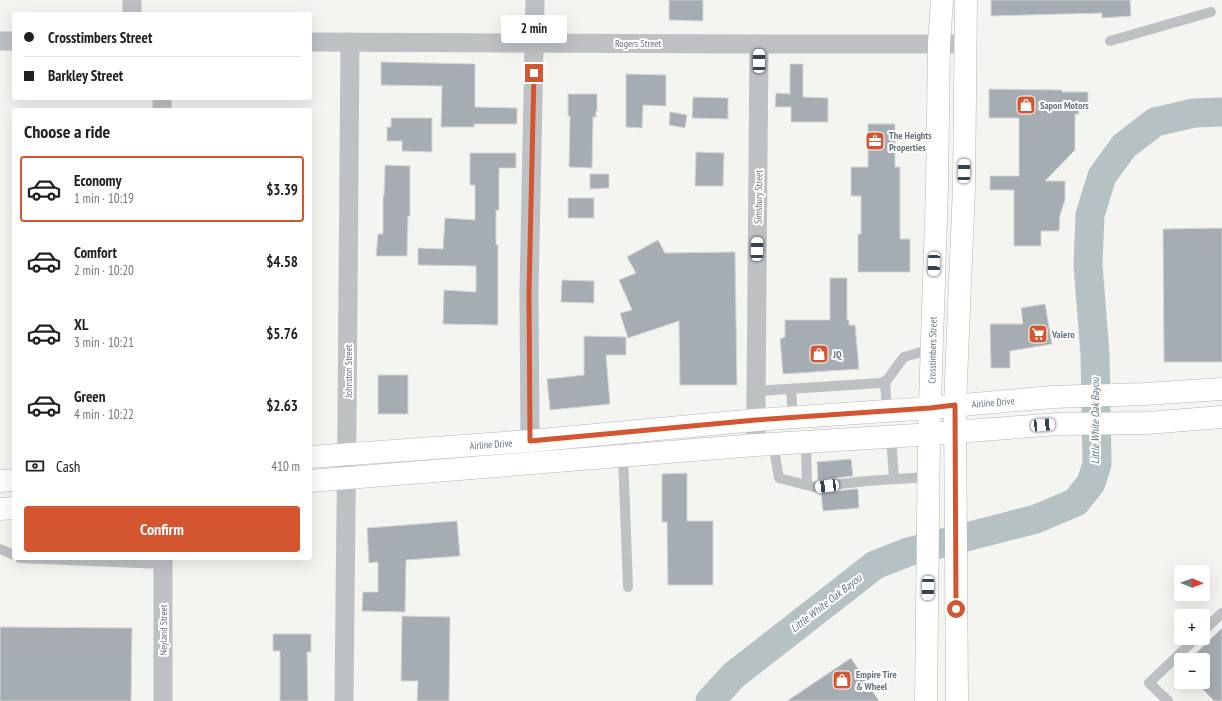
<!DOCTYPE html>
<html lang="en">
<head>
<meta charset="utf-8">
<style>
  :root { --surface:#fff; --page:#f6f6f6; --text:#202124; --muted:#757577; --line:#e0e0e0; --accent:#d35631 }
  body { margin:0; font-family:"PT Sans Narrow",sans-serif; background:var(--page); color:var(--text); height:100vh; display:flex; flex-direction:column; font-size:15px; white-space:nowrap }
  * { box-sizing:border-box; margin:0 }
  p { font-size:13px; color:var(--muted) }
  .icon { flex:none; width:22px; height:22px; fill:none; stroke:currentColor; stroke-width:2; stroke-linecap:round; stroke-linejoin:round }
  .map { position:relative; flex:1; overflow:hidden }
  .details { position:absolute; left:12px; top:108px; width:300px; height:452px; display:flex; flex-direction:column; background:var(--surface); border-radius:4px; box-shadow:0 4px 16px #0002 }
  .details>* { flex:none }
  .top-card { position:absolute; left:12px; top:12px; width:300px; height:88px; border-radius:4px; box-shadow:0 4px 16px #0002; display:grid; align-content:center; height:88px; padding:0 12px; background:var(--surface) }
  .needle { width:26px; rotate:91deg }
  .controls { position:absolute; left:1174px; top:565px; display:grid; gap:8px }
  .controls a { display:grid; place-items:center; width:36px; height:36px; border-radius:4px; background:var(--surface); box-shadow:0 4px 16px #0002; font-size:20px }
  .end { position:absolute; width:18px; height:18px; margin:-9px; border:5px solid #d35631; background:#fff; box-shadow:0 0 0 2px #fff }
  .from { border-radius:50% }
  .bubble { position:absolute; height:28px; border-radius:4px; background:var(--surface); box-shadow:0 4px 16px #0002; font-size:13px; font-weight:800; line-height:28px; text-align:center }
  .car { position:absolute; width:12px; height:24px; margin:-12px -6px; border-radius:5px; box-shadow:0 0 3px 1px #0007; background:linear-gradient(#fff 24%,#345 0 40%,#fff 0 76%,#345 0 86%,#fff 0) }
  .top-card b { display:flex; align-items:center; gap:14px; height:38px; font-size:15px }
  .top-card b+b { border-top:1px solid var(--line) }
  .top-card i { width:10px; height:10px; background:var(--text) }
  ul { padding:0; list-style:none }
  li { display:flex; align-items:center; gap:12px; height:66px; margin:0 8px 6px; padding:0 4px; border:2px solid transparent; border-radius:4px }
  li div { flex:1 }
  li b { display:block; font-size:15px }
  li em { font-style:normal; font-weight:800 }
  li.on { border-color:var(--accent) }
  li>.icon { width:36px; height:36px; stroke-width:1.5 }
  h2 { padding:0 12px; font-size:18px; line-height:48px }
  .pay { display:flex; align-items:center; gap:10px; height:44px; padding:0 12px; font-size:15px }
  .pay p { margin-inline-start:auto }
  .cta { display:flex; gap:8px; margin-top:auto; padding:8px 12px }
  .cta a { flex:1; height:46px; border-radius:4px; background:var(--accent); color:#fff; font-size:16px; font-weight:800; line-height:46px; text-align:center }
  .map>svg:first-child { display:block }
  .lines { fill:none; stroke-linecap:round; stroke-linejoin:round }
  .river { stroke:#b6c1c4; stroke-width:29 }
  .building { fill:#a6adb2; stroke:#d5d5d3 }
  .secondary-casing { stroke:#b2b6ba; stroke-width:23 }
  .service { stroke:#bdc1c4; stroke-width:10 }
  .minor { stroke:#bdc1c4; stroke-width:19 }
  .secondary { stroke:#fff; stroke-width:22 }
  .route { stroke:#d35631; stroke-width:5 }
  .labels { text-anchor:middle; stroke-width:4; stroke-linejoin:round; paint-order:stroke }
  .street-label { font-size:10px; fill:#65737e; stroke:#fff }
  .poi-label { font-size:10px; font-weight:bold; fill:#65737e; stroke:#fff; text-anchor:start }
  .water-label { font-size:11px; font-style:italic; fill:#61757c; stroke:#fff }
</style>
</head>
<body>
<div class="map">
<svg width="1222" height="701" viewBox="0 0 1222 701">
  <rect width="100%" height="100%" fill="#f4f4f0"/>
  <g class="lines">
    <!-- river -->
    <path class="river" d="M 710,701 L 734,675 L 875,565 L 908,552 L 1036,519 L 1076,502 L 1091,483 L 1097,464 L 1095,354 L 1088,265 L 1090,215 L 1102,176 L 1124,146 L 1155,122 L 1194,113 L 1222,112"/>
  </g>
  <!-- building -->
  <g class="building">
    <path d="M 669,0 L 703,0 L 703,21 L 669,20 Z"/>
    <path d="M 991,0 L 1130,0 L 1131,16 L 1102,18 L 1102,13 L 991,16 Z"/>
    <path d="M 381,62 L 475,64 L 475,107 L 517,108 L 517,124 L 474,124 L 474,127 L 441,127 L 442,86 L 381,85 Z"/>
    <path d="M 790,64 L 803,64 L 803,97 L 828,98 L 828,122 L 791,122 L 791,107 L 775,107 L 776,93 L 790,94 Z"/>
    <path d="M 626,74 L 666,75 L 666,106 L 643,105 L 642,128 L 626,127 Z"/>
    <path d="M 989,89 L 1062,90 L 1062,92 L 1088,92 L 1088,108 L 1078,109 L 1079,114 L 1075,114 L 1075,150 L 1045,181 L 1065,181 L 1065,200 L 1060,215 L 1059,231 L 1041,231 L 1041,246 L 1014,246 L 1014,190 L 990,190 L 990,176 L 1019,176 L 1019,118 L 989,118 Z"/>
    <path d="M 568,94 L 597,94 L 597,111 L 596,111 L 596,117 L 593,117 L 592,168 L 569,167 L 570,116 L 568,116 Z"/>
    <path d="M 693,97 L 728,98 L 728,119 L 692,118 Z"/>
    <path d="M 670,112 L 687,115 L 685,128 L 669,125 Z"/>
    <path d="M 391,118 L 432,118 L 432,152 L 402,151 L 402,141 L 387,141 L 387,127 L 391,127 Z"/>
    <path d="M 868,124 L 895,124 L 895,167 L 900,167 L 900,239 L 910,239 L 910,272 L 858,272 L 858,234 L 861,234 L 861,196 L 851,196 L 851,167 L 868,167 Z"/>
    <path d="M 696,152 L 724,153 L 723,186 L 695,186 Z"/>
    <path d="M 470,153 L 516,153 L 516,168 L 499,168 L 499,210 L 496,210 L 496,245 L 498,245 L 498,325 L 443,324 L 444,290 L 476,292 L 476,266 L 418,265 L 418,248 L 443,249 L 445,218 L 475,220 L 475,185 L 470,185 Z"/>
    <path d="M 385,165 L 410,166 L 410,216 L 408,216 L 407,256 L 376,256 L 378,234 L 383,234 L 383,196 L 384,196 Z"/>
    <path d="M 590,174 L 609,174 L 609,188 L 590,189 Z"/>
    <rect x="568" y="198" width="26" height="20"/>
    <path d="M 1222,228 L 1222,362 L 1164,362 L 1163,229 Z"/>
    <path d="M 658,240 L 665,253 L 735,252 L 737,385 L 680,385 L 679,321 L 628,338 L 620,313 L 632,310 L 619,280 L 636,273 L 627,257 Z"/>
    <path d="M 830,278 L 847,278 L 847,320 L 849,320 L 849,325 L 855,325 L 859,369 L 783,374 L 780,339 L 785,337 L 785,320 L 830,320 Z"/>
    <path d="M 562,280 L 594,281 L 594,303 L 561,302 Z"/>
    <path d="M 1045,304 L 1052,344 L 1010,351 L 1010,368 L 991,368 L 990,324 L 1023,324 L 1021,308 Z"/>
    <path d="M 584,336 L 626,337 L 626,355 L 606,355 L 610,404 L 550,410 L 547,379 L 584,375 Z"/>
    <rect x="378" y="375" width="30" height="39"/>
    <path d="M 851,459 L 853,476 L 818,480 L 817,462 Z"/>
    <path d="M 687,473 L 687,521 L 713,521 L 713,585 L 668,585 L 667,522 L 662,522 L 662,474 Z"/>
    <path d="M 854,489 L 858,489 L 859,508 L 823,511 L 821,493 Z"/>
    <path d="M 457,521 L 460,556 L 406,560 L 405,612 L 362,611 L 363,592 L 378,592 L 378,562 L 369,563 L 367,528 Z"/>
    <path d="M 402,616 L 450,617 L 449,701 L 417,701 L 418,681 L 401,681 Z"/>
    <path d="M 0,627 L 132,628 L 131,701 L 0,701 Z"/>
    <path d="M 1222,628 L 1222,701 L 1214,701 L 1196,682 L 1203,682 L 1203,660 L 1189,660 Z"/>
    <path d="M 273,634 L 311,634 L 311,652 L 307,652 L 308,701 L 280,701 L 280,651 L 273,651 Z"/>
    <path d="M 851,658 L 879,701 L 787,701 Z"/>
  </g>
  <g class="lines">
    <!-- secondary casing -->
    <g class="secondary-casing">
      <g id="secondary">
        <path d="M 310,457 L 530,441 L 756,420 L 930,408 L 1052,397 L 1145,394 L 1222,389"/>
        <path d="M 0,481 L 14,480"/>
        <path d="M 310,481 L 756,445 L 917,435 L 1058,424 L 1147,423 L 1222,417"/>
        <path d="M 0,509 L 14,508"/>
        <path d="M 926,701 L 929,434 L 937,188 L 939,44 L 942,0"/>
        <path d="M 957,701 L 955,405 L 964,187 L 966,0"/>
      </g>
    </g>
    <!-- service -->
    <g class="service">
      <path d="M 1110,41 L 1211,12"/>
      <path d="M 885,381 L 887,411"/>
      <path d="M 791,389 L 793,418"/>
      <path d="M 756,391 L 881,383 L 887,380 L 904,357 L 932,349"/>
      <path d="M 891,437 L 894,479"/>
      <path d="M 806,442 L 807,485"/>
      <path d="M 773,444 L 779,478 L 814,487 L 866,481 L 929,477"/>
      <path d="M 623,456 L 628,587"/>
      <path d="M 0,549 L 14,555"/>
      <path d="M 20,558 L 163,564"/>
      <path d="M 1203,631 L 1222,613"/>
      <path d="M 1168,701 L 1149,683 L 1196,638"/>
    </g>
    <!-- minor -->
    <g class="minor">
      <path d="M 132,0 L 132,14"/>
      <path d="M 0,41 L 14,41"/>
      <path d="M 310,42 L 759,44 L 965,44"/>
      <path d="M 162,98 L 162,110"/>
      <path d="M 756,445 L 756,400 L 759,44"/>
      <path d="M 531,456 L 530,441 L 529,292 L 535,0"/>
      <path d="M 163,701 L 163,558"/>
      <path d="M 344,701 L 347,419 L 350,42"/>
    </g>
    <!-- secondary -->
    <use href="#secondary" class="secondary"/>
  </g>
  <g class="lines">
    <!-- route -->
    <path class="route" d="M 534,73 L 529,292 L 530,441 L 756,420 L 930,408 L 955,405 L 956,609"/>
  </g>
  <!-- icons -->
  <defs>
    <g id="shop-square" transform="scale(1)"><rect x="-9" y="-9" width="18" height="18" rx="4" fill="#d35631" stroke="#fff"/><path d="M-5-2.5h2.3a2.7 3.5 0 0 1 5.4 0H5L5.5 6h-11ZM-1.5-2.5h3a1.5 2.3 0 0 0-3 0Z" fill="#fff"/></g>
    <g id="office-square" transform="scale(1)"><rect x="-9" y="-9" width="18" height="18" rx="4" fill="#d35631" stroke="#fff"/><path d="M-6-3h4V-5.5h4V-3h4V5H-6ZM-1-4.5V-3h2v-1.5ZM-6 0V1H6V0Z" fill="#fff"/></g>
    <g id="supermarket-square" transform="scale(1)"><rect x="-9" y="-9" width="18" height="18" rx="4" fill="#d35631" stroke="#fff"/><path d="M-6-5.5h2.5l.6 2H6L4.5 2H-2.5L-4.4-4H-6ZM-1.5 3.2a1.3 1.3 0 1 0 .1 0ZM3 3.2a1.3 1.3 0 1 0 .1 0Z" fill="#fff"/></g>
  </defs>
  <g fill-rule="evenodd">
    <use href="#shop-square" x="1026" y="105"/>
    <use href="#office-square" x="875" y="141"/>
    <use href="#supermarket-square" x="1038" y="334"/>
    <use href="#shop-square" x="819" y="354"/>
    <use href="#shop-square" x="842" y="680"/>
  </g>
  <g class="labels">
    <!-- street labels -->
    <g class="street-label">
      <text x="638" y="47">Rogers Street</text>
      <text transform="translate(758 197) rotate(-89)" y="4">Simsbury Street</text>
      <text transform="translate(932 350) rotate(-89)" y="4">Crosstimbers Street</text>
      <text transform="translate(348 371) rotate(-90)" y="4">Johnston Street</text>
      <text transform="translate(993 402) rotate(-5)" y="4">Airline Drive</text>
      <text transform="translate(491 444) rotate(-4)" y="4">Airline Drive</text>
      <text transform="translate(163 630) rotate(-90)" y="4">Neyland Street</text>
    </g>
    <!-- poi labels -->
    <g class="poi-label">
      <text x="1040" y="109">Sapon Motors</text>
      <text x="889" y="139">The Heights<tspan x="889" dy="12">Properties</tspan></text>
      <text x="1052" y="338">Valero</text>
      <text x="833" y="358">JQ</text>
      <text x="856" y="678">Empire Tire<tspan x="856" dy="12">&amp; Wheel</tspan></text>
    </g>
    <!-- water labels -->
    <g class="water-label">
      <text transform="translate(1095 421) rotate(-90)" y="4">Little White Oak Bayou</text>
      <text transform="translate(826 603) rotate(-38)" y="4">Little White Oak Bayou</text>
    </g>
  </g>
</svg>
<div class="controls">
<a><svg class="needle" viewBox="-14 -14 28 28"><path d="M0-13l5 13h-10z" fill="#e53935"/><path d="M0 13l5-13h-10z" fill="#757577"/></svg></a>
<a>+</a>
<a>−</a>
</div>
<i class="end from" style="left:956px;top:609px"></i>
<i class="end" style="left:534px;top:73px"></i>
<div class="bubble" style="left:501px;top:15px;width:66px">2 min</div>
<i class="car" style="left:759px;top:61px;rotate:0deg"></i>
<i class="car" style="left:964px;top:171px;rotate:1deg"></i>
<i class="car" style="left:757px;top:249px;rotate:1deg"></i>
<i class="car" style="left:934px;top:264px;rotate:182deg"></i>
<i class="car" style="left:1043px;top:425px;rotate:85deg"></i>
<i class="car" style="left:827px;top:486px;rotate:263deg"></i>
<i class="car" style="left:928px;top:588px;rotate:181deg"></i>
<div class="top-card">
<b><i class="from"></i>Crosstimbers Street</b>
<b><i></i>Barkley Street</b>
</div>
<section class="details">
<h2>Choose a ride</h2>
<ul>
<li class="on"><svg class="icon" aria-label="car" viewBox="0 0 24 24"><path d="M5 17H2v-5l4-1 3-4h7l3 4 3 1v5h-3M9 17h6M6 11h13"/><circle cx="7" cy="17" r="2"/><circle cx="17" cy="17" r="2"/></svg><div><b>Economy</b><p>1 min · 10:19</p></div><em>$3.39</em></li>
<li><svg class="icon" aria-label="car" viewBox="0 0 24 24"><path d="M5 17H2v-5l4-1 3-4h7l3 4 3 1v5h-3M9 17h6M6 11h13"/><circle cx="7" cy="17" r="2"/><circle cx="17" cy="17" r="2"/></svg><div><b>Comfort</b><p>2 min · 10:20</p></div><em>$4.58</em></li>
<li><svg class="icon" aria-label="car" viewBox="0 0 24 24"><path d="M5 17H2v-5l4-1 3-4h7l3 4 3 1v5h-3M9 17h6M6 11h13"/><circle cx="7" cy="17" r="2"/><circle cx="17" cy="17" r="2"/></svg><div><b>XL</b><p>3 min · 10:21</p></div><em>$5.76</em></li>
<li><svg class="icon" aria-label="car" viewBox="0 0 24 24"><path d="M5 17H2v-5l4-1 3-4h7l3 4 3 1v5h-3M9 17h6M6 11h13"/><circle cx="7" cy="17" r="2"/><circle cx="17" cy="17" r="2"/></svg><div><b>Green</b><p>4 min · 10:22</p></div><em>$2.63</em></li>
</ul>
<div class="pay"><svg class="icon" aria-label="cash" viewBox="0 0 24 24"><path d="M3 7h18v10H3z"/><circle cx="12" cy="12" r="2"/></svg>Cash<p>410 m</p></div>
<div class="cta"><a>Confirm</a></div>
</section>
</div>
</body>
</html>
